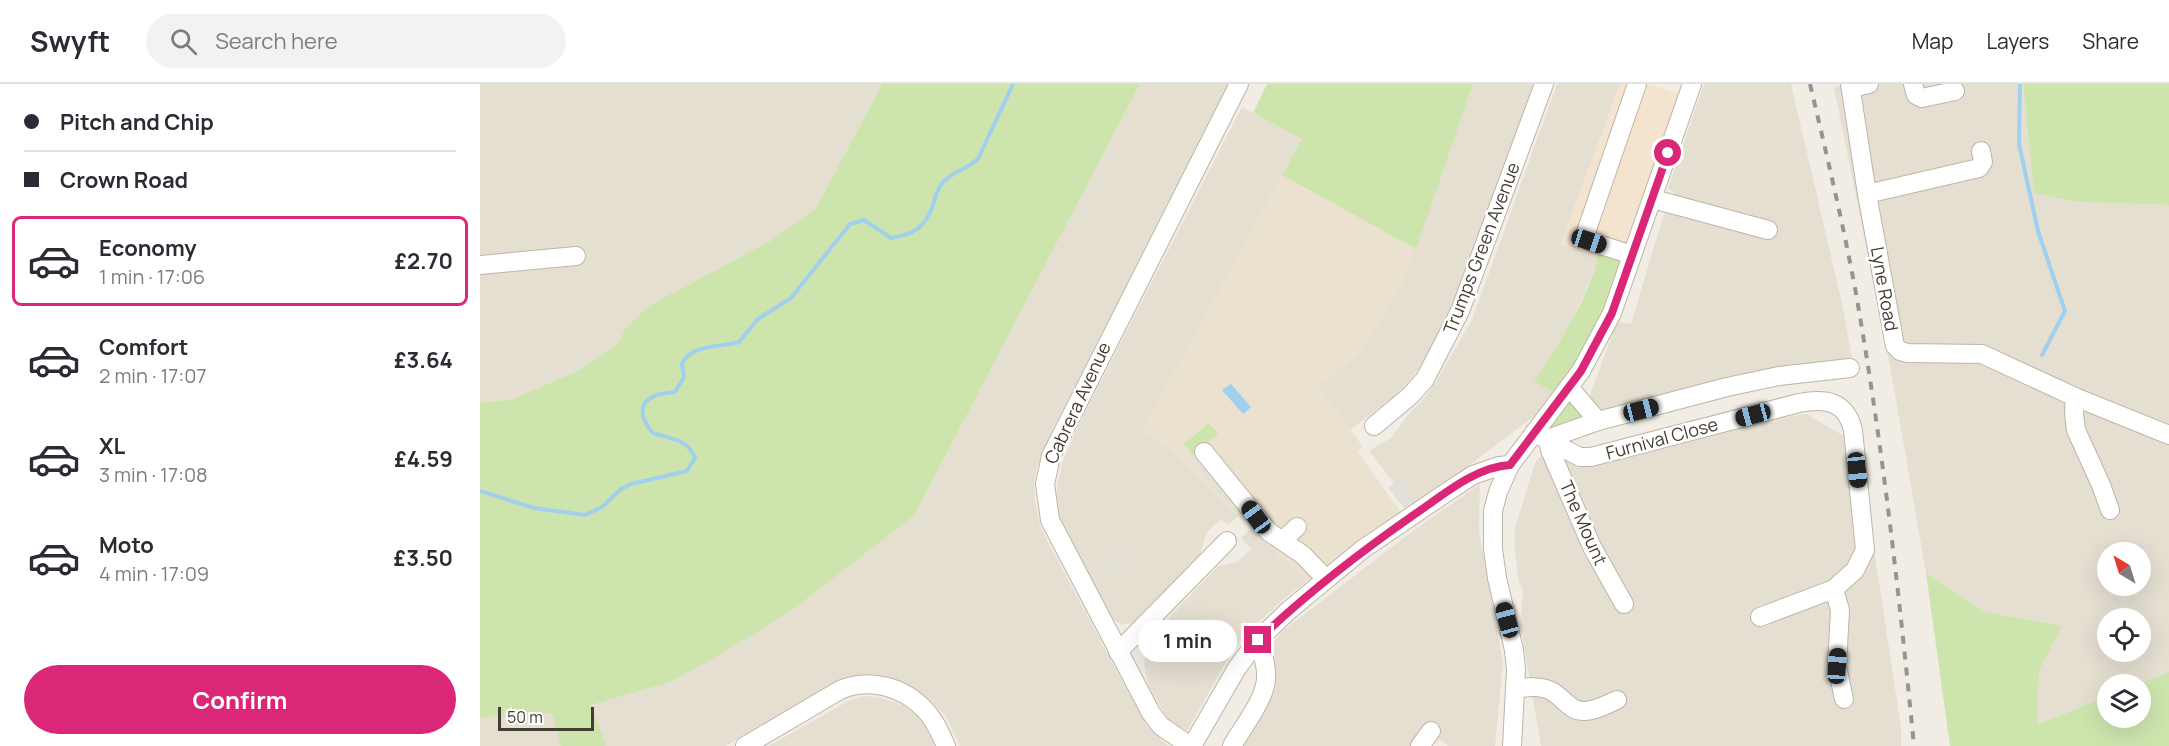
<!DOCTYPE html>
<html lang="en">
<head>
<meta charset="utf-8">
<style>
  :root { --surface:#fff; --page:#f2f2f3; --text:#2b2b33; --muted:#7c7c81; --line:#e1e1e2; --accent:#db2777 }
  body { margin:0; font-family:Manrope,sans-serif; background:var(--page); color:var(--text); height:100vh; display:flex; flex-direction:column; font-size:22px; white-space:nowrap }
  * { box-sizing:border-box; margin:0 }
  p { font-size:20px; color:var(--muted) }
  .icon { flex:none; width:33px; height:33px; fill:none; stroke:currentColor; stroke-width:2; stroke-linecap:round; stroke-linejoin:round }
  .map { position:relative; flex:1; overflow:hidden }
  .drawer { display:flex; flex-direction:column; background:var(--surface); width:480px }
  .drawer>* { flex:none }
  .guide { display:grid; align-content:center; height:132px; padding:0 24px; background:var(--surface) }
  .needle { width:39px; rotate:322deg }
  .tools { position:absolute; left:1617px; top:458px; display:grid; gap:12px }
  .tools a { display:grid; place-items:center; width:54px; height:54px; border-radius:50%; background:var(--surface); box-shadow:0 6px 24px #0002; font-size:30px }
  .scale { position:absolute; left:18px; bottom:15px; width:96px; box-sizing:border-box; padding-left:6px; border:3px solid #433d34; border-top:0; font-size:16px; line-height:21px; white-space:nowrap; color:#433d34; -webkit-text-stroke:4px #fff; paint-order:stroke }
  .end { position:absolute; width:27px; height:27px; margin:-14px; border:8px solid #db2777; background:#fff; box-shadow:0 0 0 3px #fff }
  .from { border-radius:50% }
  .bubble { position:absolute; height:42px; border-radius:21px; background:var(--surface); box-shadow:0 6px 24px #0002; font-size:20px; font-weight:700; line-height:42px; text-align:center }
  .car { position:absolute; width:18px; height:36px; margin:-18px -9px; border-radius:8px; box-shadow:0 0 4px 2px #0007; background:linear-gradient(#222 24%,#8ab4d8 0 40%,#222 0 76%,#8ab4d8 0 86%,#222 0) }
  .guide b { display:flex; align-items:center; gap:21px; height:57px; font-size:22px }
  .guide b+b { border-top:2px solid var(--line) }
  .guide i { width:15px; height:15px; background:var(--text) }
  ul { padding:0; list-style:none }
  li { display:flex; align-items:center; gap:18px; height:90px; margin:0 12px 9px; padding:0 12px; border:3px solid transparent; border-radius:9px }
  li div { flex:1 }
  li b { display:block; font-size:22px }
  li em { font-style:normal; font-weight:700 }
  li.on { border-color:var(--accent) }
  li>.icon { width:54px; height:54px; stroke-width:1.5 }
  .action { display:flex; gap:12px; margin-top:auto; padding:12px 24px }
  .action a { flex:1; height:69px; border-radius:36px; background:var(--accent); color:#fff; font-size:24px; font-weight:700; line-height:69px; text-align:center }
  header { display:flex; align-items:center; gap:36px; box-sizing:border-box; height:84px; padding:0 30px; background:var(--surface); border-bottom:2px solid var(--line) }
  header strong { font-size:28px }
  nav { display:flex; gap:33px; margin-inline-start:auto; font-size:21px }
  .search { width:420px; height:54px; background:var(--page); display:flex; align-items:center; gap:15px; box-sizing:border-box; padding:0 21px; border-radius:33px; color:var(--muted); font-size:22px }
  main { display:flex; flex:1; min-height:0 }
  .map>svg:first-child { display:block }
  .residential { fill:#e5dfd2; fill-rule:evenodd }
  .commercial { fill:#f4e4cf }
  .industrial { fill:#e3dfd9 }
  .education { fill:#eae2ce }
  .green { fill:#cde5ad }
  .parking { fill:#e2e0dc }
  .water { fill:#a1cfee }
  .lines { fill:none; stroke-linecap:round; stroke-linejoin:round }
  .stream { stroke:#a1cfee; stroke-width:4 }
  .minor-casing { stroke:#bdb5a7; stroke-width:20 }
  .minor { stroke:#fff; stroke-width:18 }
  .rail { stroke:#949494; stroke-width:4; stroke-dasharray:8 8; stroke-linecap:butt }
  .route { stroke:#db2777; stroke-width:8 }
  .labels { text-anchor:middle; stroke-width:5; stroke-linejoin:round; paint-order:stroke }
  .street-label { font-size:18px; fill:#433d34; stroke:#fff }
</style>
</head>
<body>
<header>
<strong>Swyft</strong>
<div class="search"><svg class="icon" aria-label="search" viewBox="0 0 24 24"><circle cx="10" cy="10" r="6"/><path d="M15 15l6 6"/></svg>Search here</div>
<nav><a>Map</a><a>Layers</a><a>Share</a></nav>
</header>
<main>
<section class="drawer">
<div class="guide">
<b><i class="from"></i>Pitch and Chip</b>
<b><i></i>Crown Road</b>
</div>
<ul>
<li class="on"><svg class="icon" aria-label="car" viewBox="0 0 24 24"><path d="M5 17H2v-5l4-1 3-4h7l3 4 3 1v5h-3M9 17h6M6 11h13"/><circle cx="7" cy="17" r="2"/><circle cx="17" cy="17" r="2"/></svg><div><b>Economy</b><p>1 min · 17:06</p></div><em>£2.70</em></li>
<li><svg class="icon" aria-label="car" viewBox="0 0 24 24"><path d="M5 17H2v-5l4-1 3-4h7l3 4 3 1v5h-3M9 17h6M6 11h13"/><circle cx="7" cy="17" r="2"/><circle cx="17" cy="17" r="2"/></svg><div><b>Comfort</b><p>2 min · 17:07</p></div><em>£3.64</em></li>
<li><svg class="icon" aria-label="car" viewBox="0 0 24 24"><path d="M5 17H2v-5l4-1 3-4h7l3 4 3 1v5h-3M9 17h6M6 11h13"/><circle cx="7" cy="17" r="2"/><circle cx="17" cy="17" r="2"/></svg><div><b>XL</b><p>3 min · 17:08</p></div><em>£4.59</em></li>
<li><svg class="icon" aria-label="car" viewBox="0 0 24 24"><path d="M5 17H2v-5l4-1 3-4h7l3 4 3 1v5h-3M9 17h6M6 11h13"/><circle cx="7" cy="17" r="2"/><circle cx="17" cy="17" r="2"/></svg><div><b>Moto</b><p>4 min · 17:09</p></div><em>£3.50</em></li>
</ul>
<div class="action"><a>Confirm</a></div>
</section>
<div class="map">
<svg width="1689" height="662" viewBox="0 0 1689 662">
  <rect width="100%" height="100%" fill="#f1ede4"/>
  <!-- residential -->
  <g class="residential">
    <path d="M 0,0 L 402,0 L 336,124 L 290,157 L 170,221 L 146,243 L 137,261 L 99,286 L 33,315 L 0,319 Z"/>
    <path d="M 660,0 L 748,0 L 568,355 L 557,384 L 554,401 L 555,418 L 561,445 L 641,595 L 668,643 L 688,662 L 480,662 L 465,631 L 444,611 L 418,596 L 388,590 L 371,592 L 357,597 L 246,662 L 0,662 L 0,633 L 59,632 L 111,621 L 191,598 L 311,527 L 434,432 Z"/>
    <path d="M 993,0 L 1055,0 L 972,227 L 947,274 L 926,301 L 913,313 L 870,346 L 838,302 L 881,268 L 920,204 Z"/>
    <path d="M 1077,0 L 1140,0 L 1081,160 L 1118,174 L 1110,197 L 1088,244 L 1055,297 L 1073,308 L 1053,333 L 936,421 L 917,397 L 914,399 L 889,367 L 911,354 L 927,332 L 945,313 L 957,296 L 992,236 Z"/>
    <path d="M 1224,0 L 1311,0 L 1363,224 L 1373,280 L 1123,329 L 1110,320 L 1110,311 L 1137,238 L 1151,240 L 1183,133 L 1195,109 L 1188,105 Z"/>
    <path d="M 1368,0 L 1543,0 L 1555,109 L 1596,118 L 1689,121 L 1689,588 L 1659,600 L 1628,600 L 1627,612 L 1557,641 L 1446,489 L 1410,282 L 1354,3 ZM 1628,468 L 1660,468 L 1660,501 L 1628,501 ZM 1628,534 L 1660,534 L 1660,567 L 1628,567 Z"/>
    <path d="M 762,23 L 822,55 L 663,346 L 689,364 L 758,432 L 748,441 L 741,435 L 727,448 L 719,474 L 653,539 L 642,541 L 634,536 L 614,500 L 644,475 L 639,471 L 611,494 L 580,435 L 576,411 L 582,379 L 601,336 Z"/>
    <path d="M 1326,330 L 1366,353 L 1394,466 L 1421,643 L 1421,662 L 1061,662 L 1040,539 L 1043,507 L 1039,498 L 1034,460 L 1035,444 L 1055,379 L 1064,368 L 1191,361 L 1292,335 Z"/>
    <path d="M 1000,400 L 999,447 L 1023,579 L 1015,662 L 968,662 L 957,653 L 960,645 L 948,637 L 930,662 L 762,662 L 796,605 L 792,559 L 804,546 L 933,447 Z"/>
    <path d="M 771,444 L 826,498 L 805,514 L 765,550 L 750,571 L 707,647 L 688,635 L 668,601 L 664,580 L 668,556 L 738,482 L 757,478 L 771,465 L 761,454 Z"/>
    <path d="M 386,612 L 401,614 L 423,621 L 435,630 L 444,641 L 455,662 L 289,662 L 370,616 Z"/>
  </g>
  <!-- commercial -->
  <path class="commercial" d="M 1140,0 L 1170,0 L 1199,10 L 1138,182 L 1081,160 Z"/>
  <!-- industrial -->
  <g class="industrial">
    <path d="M 917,396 L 936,421 L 927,427 L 908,404 Z"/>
    <path d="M 640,470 L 644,476 L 614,500 L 611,494 Z"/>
  </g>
  <!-- education -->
  <path class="education" d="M 802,91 L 936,165 L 920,204 L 893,250 L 881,268 L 838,302 L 883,363 L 878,368 L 922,430 L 826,498 L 689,364 L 662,346 Z"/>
  <!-- green -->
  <g class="green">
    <path d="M 402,0 L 660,0 L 434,432 L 311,527 L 232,575 L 191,598 L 111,621 L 126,662 L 81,662 L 72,629 L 59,632 L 0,633 L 0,319 L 33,315 L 99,286 L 137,261 L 146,243 L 170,221 L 290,157 L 336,124 Z"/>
    <path d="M 787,0 L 993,0 L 936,165 L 802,91 L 822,55 L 773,29 Z"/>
    <path d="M 1543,0 L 1689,0 L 1689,121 L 1596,118 L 1554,109 Z"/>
    <path d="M 1118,166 L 1138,174 L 1143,186 L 1104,269 L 1073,308 L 1054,297 C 1074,268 1117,201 1118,166 Z"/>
    <path d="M 1090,315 L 1104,333 L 1068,349 L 1067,343 Z"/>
    <path d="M 729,339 L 738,350 L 713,371 L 704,360 Z"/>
    <path d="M 1446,489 L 1504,528 L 1582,542 L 1559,586 L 1557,641 L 1627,612 L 1628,633 L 1660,633 L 1660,600 L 1659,600 L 1689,588 L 1689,662 L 1470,662 Z"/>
  </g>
  <!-- parking -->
  <path class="parking" d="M 718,370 L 756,415 L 750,421 L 711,376 Z"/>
  <!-- water -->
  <path class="water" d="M 751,300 L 771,323 L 763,330 L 742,306 Z"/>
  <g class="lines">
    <!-- stream -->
    <g class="stream">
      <path d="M 1540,0 L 1539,60 L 1558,147 L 1585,227 L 1562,271"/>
      <path d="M 0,407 L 54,424 L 105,431 L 122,423 L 141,405 L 151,400 L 207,387 L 215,374 C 207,354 190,355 173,349 C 161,336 156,318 177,311 C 183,309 189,309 195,308 L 204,293 L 202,280 C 209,260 245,263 259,258 L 278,235 L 311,214 L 370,140 L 384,136 L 411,154 C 433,151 446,143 453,121 C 455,113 457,106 462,99 C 472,88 487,85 498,75 L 533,0"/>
    </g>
    <!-- minor casing -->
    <g class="minor-casing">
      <g id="minor">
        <path d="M 1370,0 L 1387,110 L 1415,262 L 1420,267 L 1428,269 L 1502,270 L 1595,313 L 1689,351"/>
        <path d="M 1433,0 L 1436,11 L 1442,14 L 1475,7"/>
        <path d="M 1371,4 L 1389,0"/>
        <path d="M 1387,110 L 1499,84 L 1503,78 L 1501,67"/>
        <path d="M 1173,115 L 1288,146"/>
        <path d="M 1152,171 L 1109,157 L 1105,151 L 1157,0"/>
        <path d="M 0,181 L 96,172"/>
        <path d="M 1089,303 L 1118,337"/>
        <path d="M 1595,313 L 1594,330 L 1596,346 L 1621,401 L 1630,426"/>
        <path d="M 894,342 L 931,311 L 945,295 L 980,227 L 1064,0"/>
        <path d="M 1054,349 L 1100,373 L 1111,373 L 1319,319 C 1346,314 1366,317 1373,346 L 1385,466 L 1375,486 L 1354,505 L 1280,533"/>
        <path d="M 724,368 L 789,448 L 823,471 L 846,495"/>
        <path d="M 802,457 L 817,443"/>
        <path d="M 1354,505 L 1360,526 L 1357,582 L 1364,615"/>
        <path d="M 1144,520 L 1112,463 L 1070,366 L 1069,361 L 1073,353 L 1118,337 L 1247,303 L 1299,292 L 1370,284"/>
        <path d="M 638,568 L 747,457"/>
        <path d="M 1035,605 C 1047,603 1061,601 1073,608 C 1084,615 1091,628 1105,627 C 1116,627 1127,620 1137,616"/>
        <path d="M 265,662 L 360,606 C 389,593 424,603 445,626 C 455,636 460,649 466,662"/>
        <path d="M 710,662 L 681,642 L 671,629 L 570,436 L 565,400 L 571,372 L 759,0"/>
        <path d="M 712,662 L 757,584 L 778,556 L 808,527 L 883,465 L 970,406 L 993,391 L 1019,382 L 1030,381"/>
        <path d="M 752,662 C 762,644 786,614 786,594 C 787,581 782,568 778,556"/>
        <path d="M 940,662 L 951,647"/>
        <path d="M 1032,662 L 1036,586 L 1034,566 L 1017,494 L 1013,465 L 1013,427 L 1018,408 L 1030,381 L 1101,287 L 1132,229 L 1212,0"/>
      </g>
    </g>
    <!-- minor -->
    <use href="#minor" class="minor"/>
    <!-- rail -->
    <path class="rail" d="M 1330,0 C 1346,68 1362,135 1375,204 C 1402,356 1419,508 1434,662"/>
  </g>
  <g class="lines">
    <!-- route -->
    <path class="route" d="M 778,556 C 827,509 879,469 935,430 C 963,411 995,383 1030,381 L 1101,287 L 1132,229 L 1188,69"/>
  </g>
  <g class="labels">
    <!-- street labels -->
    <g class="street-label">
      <text transform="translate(1002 164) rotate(-69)" y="6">Trumps Green Avenue</text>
      <text transform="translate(1404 205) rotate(80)" y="6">Lyne Road</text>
      <text transform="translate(598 319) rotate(-65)" y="6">Cabrera Avenue</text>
      <text transform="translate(1182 355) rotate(-15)" y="6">Furnival Close</text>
      <text transform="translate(1103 439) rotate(66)" y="6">The Mount</text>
    </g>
  </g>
</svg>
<div class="tools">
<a><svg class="needle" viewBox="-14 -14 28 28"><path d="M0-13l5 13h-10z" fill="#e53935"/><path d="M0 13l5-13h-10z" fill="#7c7c81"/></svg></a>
<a><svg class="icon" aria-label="locate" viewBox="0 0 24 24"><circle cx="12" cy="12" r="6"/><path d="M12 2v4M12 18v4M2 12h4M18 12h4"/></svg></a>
<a><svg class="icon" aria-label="layers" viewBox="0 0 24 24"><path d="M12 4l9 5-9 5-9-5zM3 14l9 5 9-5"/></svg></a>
</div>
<div class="scale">50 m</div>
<i class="end from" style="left:1188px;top:69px"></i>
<i class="end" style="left:778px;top:556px"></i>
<div class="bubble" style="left:658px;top:536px;width:99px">1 min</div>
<i class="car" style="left:1109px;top:157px;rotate:108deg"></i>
<i class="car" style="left:1161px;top:326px;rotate:76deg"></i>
<i class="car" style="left:1273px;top:331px;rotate:255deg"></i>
<i class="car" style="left:1377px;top:386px;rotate:174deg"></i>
<i class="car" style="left:776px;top:433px;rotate:324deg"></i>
<i class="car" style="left:1027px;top:536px;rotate:345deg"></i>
<i class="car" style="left:1357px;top:582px;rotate:4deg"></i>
</div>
</main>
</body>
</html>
